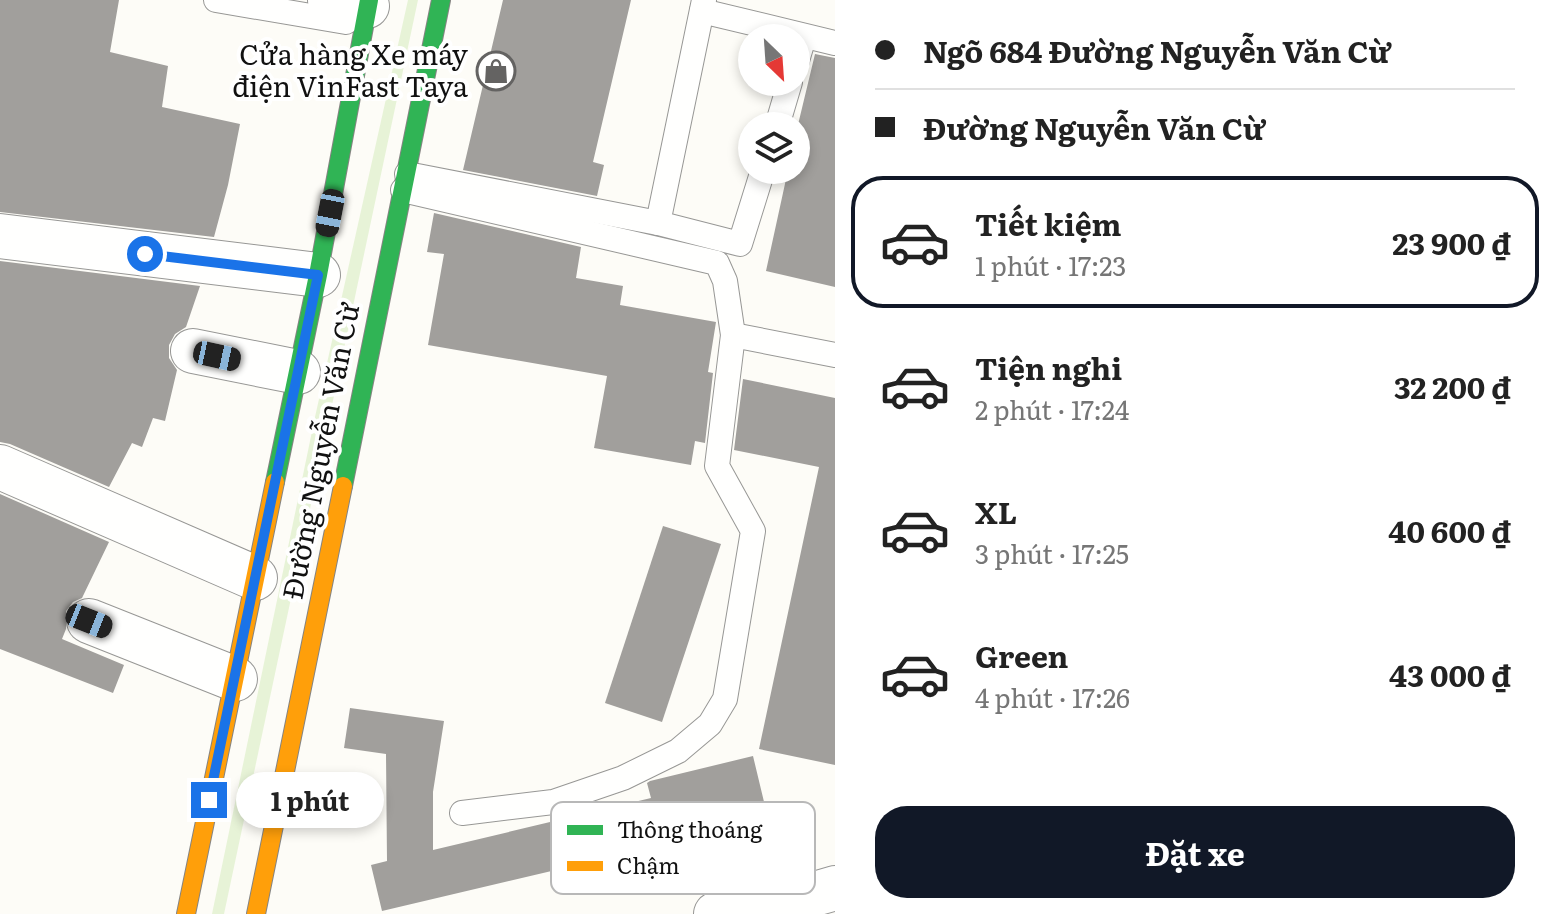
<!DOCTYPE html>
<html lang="vi">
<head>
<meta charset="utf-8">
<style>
  :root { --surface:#fff; --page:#f6f6f6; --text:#222; --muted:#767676; --line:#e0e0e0; --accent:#111827 }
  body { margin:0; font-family:Literata,serif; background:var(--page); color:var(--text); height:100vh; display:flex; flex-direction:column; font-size:30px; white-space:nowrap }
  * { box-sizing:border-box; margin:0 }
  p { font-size:26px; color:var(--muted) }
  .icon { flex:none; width:44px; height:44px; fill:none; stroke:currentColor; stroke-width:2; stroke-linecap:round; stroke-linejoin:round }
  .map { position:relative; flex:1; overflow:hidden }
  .panel { display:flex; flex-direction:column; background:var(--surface); width:720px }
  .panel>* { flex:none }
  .top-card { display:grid; align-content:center; height:176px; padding:0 40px; background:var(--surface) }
  .needle { width:52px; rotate:155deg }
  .tools { position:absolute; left:738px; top:24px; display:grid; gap:16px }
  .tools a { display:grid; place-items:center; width:72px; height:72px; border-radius:50%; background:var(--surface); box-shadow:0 4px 12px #0003; font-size:40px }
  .end { position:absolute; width:36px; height:36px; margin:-18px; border:10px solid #1a73e8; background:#fff; box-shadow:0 0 0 4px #fff }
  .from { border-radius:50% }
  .bubble { position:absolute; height:56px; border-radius:28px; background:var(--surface); box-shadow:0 4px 12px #0003; font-size:26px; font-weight:700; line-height:56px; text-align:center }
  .car { position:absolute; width:24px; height:48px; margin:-24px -12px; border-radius:10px; box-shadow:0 0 6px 2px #0007; background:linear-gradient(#222 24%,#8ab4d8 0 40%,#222 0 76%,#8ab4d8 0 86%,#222 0) }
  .top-card b { display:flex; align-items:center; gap:28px; height:76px; font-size:30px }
  .top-card b+b { border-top:2px solid var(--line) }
  .top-card i { width:20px; height:20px; background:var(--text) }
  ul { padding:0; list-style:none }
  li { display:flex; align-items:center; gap:24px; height:132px; margin:0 16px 12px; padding:0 24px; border:4px solid transparent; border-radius:32px }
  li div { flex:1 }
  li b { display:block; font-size:30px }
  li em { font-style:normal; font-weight:700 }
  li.current { border-color:var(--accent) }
  li>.icon { width:72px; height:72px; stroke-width:1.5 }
  .action { display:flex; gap:16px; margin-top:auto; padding:16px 40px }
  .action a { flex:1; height:92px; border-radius:32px; background:var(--accent); color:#fff; font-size:32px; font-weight:700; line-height:92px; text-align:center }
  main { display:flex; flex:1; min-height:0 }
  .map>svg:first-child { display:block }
  .green { fill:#e7f3d7 }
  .building { fill:#a19f9c }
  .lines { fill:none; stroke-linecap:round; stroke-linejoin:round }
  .lane-casing { stroke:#979795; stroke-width:26 }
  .street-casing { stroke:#979795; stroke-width:46 }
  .fast-casing { stroke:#858482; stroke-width:20 }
  .slow-casing { stroke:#858482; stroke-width:20 }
  .lane { stroke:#fffffe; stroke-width:24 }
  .street { stroke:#fffffe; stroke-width:44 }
  .fast { stroke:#30b455; stroke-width:18 }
  .slow { stroke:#ff9f0a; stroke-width:18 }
  .route { stroke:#1a73e8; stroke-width:10 }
  .labels { text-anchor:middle; stroke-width:8; stroke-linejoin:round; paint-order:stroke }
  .poi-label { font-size:28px; fill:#111; stroke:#fff; text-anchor:end }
  .street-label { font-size:28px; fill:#111; stroke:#fff }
  .key { fill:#fff; stroke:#b8b8b8; stroke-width:2 }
  .key-label { font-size:22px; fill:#111 }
</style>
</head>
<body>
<main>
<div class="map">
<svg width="835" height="914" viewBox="0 0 835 914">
  <rect width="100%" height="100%" fill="#fdfcf7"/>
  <!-- green -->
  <path class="green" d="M 408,0 L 418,0 L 224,914 L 212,914 L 315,417 Z"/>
  <!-- building -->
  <g class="building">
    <path d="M 0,0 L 119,0 L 110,52 L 168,66 L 162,107 L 240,124 L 228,185 L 214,237 L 0,212 Z"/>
    <path d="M 503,0 L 631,0 L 593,162 L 604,165 L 597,196 L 463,170 Z"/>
    <path d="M 815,54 L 835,58 L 835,287 L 766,271 L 788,170 L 796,170 L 796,133 Z"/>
    <path d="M 434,213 L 581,247 L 576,278 L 623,286 L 620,305 L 716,322 L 708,372 L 713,373 L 705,443 L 695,441 L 691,465 L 594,448 L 607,376 L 428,345 L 444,254 L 427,252 Z"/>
    <path d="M 0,261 L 200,286 L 186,327 L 175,334 L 169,345 L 169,358 L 177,370 L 165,421 L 153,418 L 142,447 L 132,443 L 109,487 L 10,444 L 0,442 Z"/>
    <path d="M 743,379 L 835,398 L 835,765 L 759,749 L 819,467 L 734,450 Z"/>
    <path d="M 0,494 L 109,542 L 82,598 L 73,602 L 66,611 L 66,629 L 62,639 L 124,665 L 113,693 L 0,649 Z"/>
    <path d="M 663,526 L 721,544 L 662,722 L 605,703 Z"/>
    <path d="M 350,708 L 444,721 L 433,792 L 433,850 L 651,798 L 647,783 L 650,781 L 753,756 L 772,835 L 665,859 L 662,845 L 382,911 L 371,865 L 387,861 L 386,754 L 344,748 Z"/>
  </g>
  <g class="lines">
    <!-- lane casing -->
    <g class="lane-casing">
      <g id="lane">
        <path d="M 216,0 L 346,22"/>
        <path d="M 702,11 L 835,43"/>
        <path d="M 796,64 L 804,37"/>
        <path d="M 777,126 L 790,82"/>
        <path d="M 407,174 L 658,223 L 740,244 L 763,170"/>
        <path d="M 403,190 L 717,263 L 725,281 L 733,335 L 717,466 L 753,531 L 725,699 L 710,724 L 678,751 L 623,778 L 553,802 L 462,813"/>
        <path d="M 658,223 L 704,0"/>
        <path d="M 733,335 L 835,355"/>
      </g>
    </g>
    <!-- street casing -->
    <g class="street-casing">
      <g id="street">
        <path d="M 330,0 L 367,6"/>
        <path d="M 0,236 L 318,275"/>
        <path d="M 193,351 L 298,372"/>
        <path d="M 0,467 L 255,578"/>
        <path d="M 89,621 L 235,679"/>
        <path d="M 716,914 L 770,907 L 835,888"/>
      </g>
    </g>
    <!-- fast casing -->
    <g class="fast-casing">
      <g id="fast">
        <path d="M 275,482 L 318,275 L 369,0"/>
        <path d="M 343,486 L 441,0"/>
      </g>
    </g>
    <!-- slow casing -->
    <g class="slow-casing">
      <g id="slow">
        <path d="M 186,914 L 275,482"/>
        <path d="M 256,914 L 343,486"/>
      </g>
    </g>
    <!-- lane -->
    <use href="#lane" class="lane"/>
    <!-- street -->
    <use href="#street" class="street"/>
    <!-- fast -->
    <use href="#fast" class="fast"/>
    <!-- slow -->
    <use href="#slow" class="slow"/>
  </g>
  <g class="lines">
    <!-- route -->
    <path class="route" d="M 145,254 L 318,275 L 209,800"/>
  </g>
  <!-- icons -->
  <defs>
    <g id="shop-ring" transform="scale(2)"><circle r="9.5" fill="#fff" stroke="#646362" stroke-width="1.5"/><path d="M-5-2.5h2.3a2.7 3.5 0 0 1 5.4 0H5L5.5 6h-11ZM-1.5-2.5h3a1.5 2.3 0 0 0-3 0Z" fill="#646362"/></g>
  </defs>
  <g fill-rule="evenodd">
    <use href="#shop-ring" x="496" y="71"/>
  </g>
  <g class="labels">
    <!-- poi labels -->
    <g class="poi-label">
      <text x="468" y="65">Cửa hàng Xe máy<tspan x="468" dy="32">điện VinFast Taya</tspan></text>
    </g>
    <!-- street labels -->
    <g class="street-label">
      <text transform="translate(321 451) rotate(-79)" y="10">Đường Nguyễn Văn Cừ</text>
    </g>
  </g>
  <!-- legend -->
  <rect x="551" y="802" width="264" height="92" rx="12" class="key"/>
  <rect x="567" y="825" width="36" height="10" fill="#30b455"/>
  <rect x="567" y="861" width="36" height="10" fill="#ff9f0a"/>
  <g class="key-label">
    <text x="617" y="838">Thông thoáng</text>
    <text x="617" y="874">Chậm</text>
  </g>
</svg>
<div class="tools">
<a><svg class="needle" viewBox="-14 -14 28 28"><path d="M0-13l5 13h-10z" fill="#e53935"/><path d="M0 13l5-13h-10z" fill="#767676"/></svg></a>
<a><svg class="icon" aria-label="layers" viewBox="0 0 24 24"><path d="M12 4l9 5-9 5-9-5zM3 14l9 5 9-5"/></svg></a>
</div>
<i class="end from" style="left:145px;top:254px"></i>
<i class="end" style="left:209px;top:800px"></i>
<div class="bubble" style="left:236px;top:772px;width:148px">1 phút</div>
<i class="car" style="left:330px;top:213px;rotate:191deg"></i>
<i class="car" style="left:217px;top:356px;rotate:102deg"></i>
<i class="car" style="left:89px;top:621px;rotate:112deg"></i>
</div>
<section class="panel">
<div class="top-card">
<b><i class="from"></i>Ngõ 684 Đường Nguyễn Văn Cừ</b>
<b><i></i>Đường Nguyễn Văn Cừ</b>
</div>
<ul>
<li class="current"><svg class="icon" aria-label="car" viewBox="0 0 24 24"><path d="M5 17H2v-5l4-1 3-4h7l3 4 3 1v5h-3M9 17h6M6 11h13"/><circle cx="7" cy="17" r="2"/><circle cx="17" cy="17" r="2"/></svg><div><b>Tiết kiệm</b><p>1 phút · 17:23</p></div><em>23 900 ₫</em></li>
<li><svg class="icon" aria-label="car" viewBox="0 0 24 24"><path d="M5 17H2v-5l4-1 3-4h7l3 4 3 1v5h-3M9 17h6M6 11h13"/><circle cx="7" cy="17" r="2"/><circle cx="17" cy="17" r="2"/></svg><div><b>Tiện nghi</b><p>2 phút · 17:24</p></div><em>32 200 ₫</em></li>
<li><svg class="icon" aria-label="car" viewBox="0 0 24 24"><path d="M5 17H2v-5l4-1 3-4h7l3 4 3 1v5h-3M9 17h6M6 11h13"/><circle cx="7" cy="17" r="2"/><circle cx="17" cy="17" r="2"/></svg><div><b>XL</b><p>3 phút · 17:25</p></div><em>40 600 ₫</em></li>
<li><svg class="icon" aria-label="car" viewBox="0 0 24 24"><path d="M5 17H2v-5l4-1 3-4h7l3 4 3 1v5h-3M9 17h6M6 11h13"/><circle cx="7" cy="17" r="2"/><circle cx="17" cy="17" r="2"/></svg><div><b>Green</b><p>4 phút · 17:26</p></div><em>43 000 ₫</em></li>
</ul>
<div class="action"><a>Đặt xe</a></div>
</section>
</main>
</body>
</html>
